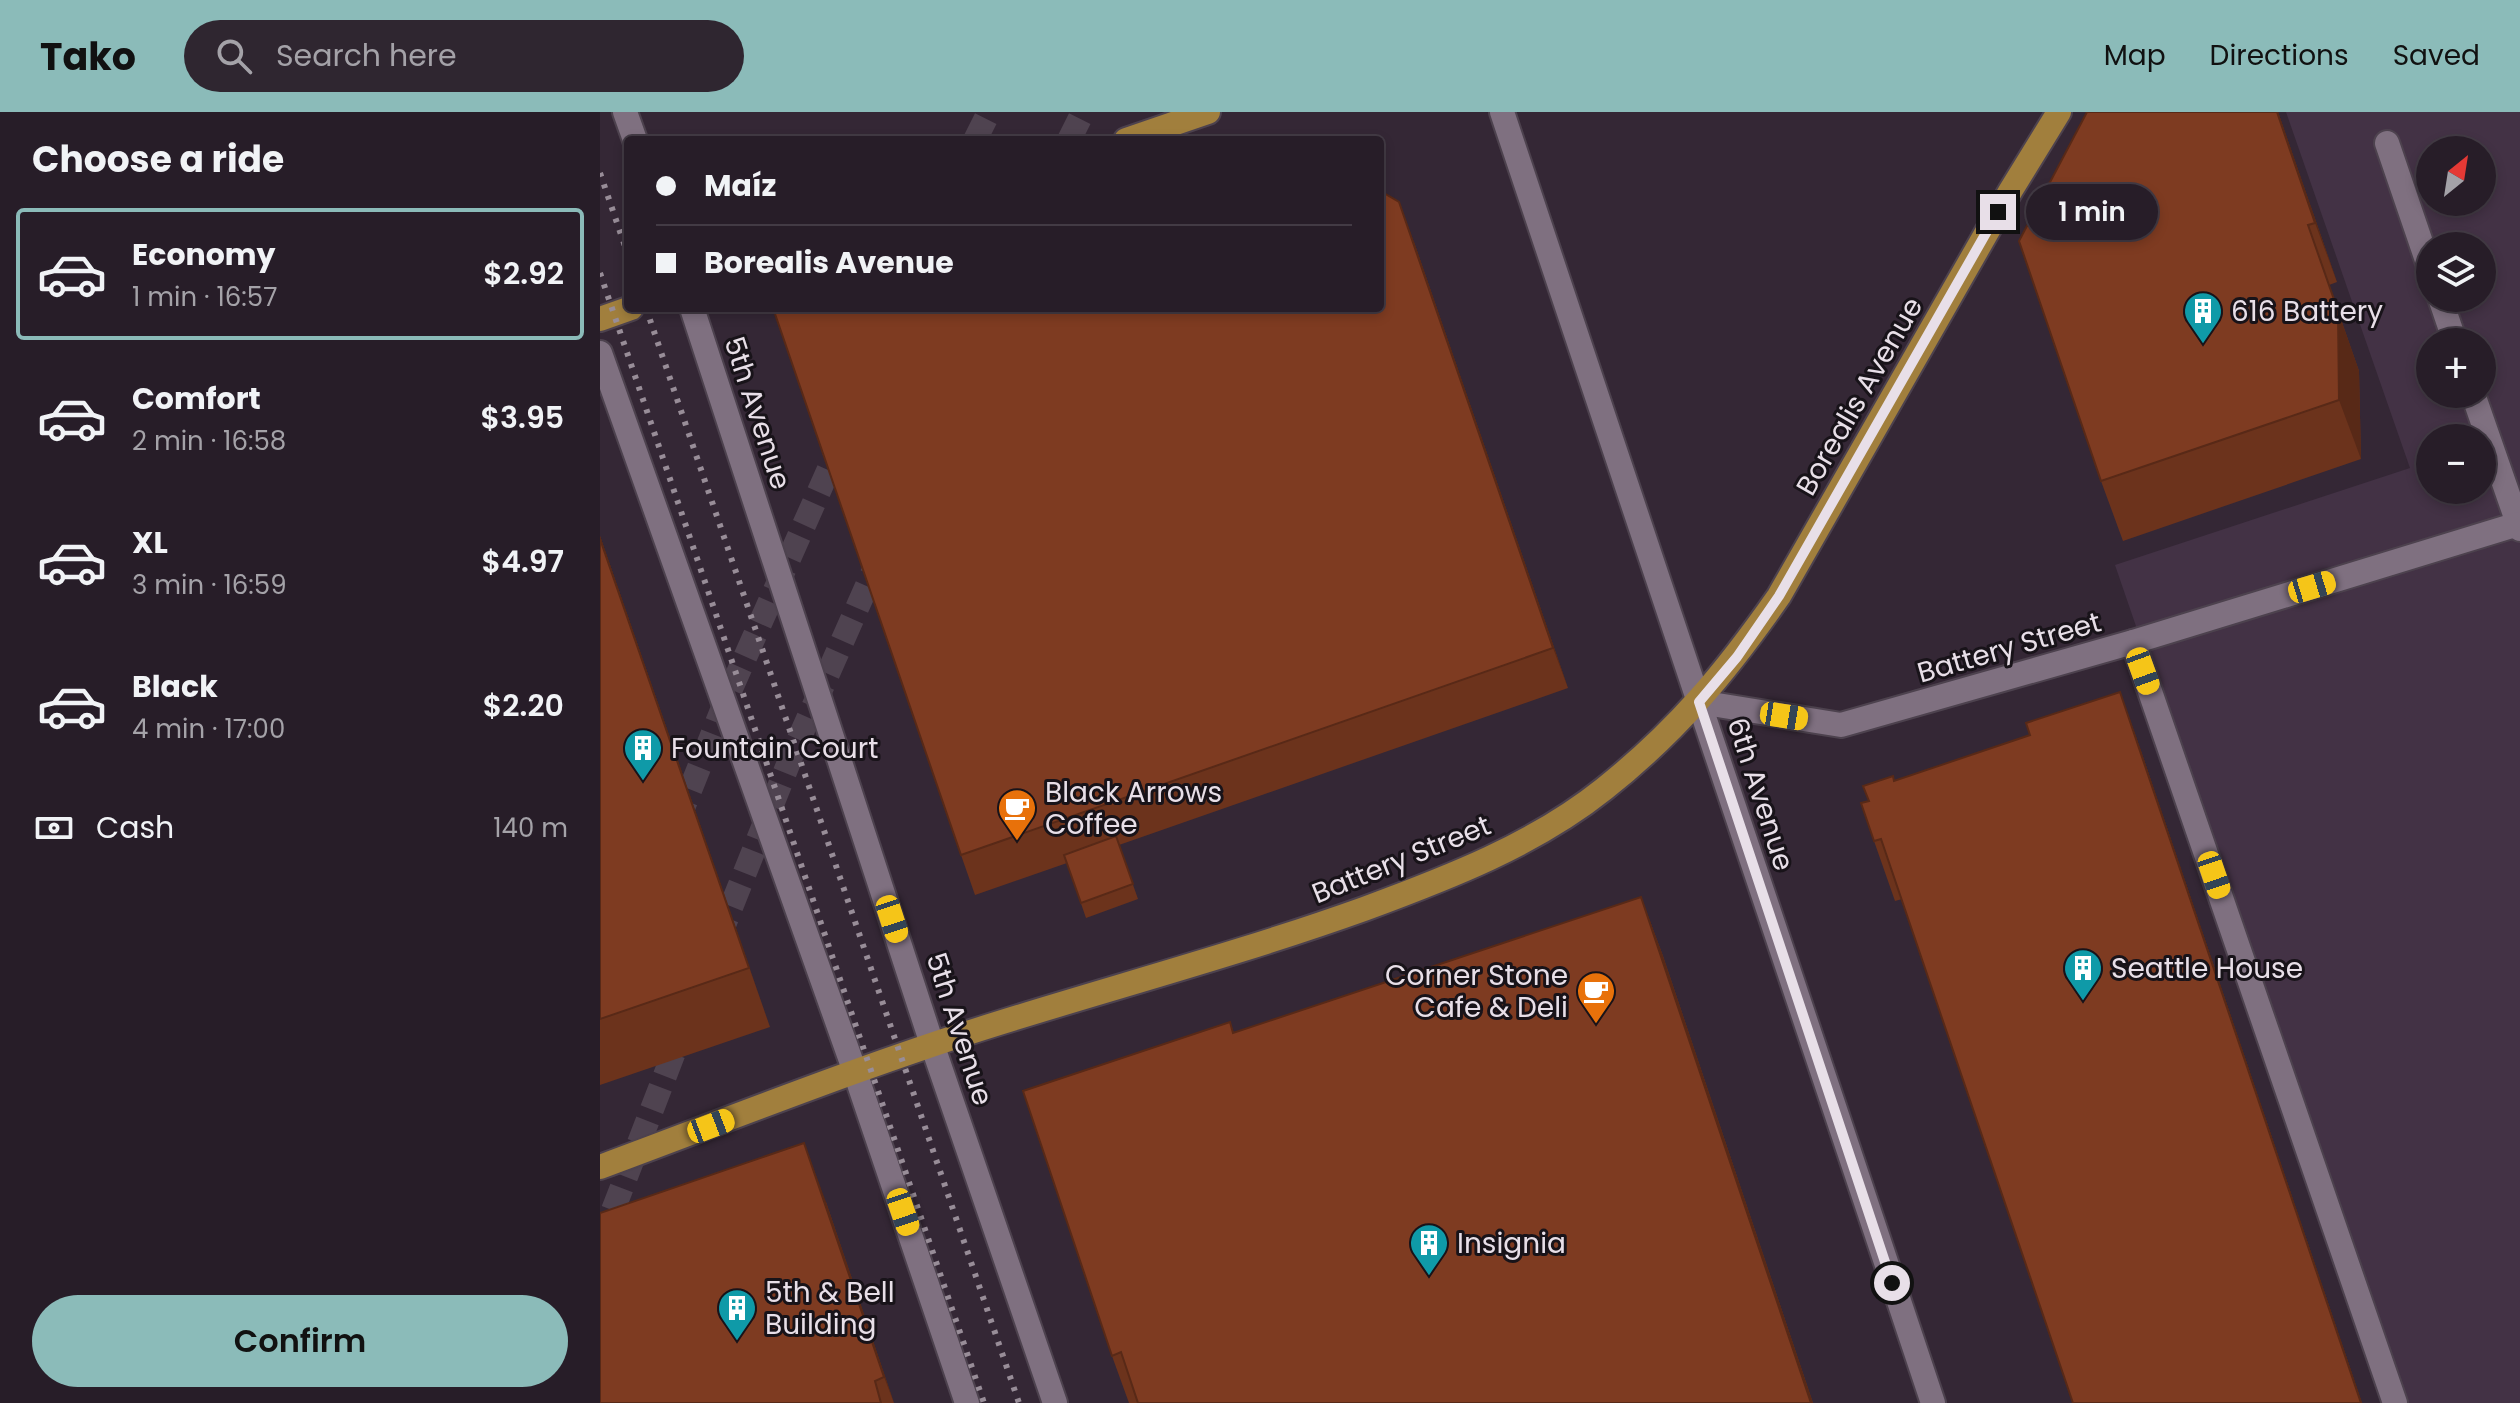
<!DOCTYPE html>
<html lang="en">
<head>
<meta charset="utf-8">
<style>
  :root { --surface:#271d28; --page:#2f2630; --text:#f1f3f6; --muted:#a4a2a8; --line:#433b45; --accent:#8bbbb9 }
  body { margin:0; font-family:Poppins,sans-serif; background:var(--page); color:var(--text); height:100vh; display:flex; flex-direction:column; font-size:30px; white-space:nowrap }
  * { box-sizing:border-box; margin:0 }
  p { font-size:26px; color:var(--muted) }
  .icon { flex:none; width:44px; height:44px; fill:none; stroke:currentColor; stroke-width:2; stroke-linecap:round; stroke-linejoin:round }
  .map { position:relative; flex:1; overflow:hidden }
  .details { display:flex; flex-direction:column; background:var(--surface); width:600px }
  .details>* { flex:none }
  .banner { position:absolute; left:24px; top:24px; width:760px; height:176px; border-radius:8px; box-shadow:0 4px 12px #0003,0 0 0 2px var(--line); display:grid; align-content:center; height:176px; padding:0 32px; background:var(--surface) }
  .needle { width:52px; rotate:30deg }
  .tools { position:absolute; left:1816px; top:24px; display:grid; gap:16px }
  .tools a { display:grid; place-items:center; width:80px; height:80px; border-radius:50%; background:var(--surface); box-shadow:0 4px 12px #0003,0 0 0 2px var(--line); font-size:40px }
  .end { position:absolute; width:36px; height:36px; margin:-18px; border:10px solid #e8dfe8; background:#111; box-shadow:0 0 0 4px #111 }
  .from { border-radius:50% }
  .bubble { position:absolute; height:56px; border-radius:28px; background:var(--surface); box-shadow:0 4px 12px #0003,0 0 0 2px var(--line); font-size:26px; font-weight:600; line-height:56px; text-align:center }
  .car { position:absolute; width:24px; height:48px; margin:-24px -12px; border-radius:10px; box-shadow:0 0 6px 2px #0007; background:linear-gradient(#f5c518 24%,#345 0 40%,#f5c518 0 76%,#345 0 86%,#f5c518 0) }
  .banner b { display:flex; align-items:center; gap:28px; height:76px; font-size:30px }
  .banner b+b { border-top:2px solid var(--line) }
  .banner i { width:20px; height:20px; background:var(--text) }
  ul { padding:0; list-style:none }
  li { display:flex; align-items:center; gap:24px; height:132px; margin:0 16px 12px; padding:0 16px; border:4px solid transparent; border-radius:8px }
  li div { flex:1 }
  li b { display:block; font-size:30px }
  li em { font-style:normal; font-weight:600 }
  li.selected { border-color:var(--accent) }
  li>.icon { width:72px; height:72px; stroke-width:1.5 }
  h2 { padding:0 32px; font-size:36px; line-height:96px }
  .pay { display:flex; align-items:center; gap:20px; height:88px; padding:0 32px; font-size:30px }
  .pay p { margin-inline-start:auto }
  .cta { display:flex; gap:16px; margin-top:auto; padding:16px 32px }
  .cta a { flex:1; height:92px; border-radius:48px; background:var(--accent); color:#111; font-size:32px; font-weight:600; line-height:92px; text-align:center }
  header { display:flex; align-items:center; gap:48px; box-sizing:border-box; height:112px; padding:0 40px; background:var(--accent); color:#111 }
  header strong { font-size:38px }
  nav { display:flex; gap:44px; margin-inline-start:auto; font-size:28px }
  .search { width:560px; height:72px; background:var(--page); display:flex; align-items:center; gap:20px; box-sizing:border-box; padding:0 28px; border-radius:44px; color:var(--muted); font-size:30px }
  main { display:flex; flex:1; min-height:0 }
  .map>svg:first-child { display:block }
  .built { fill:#433245; fill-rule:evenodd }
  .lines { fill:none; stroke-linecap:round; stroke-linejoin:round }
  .highway-tunnel { stroke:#4f4350; stroke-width:24; stroke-dasharray:24 12; stroke-linecap:butt }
  .lane-casing { stroke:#4d424e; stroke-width:28 }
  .street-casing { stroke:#4d424e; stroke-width:28 }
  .secondary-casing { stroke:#4d424e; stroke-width:28 }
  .primary-casing { stroke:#4d424e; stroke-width:28 }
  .lane { stroke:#7f7080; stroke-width:24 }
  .street { stroke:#7f7080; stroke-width:24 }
  .secondary { stroke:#7f7080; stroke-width:24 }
  .primary { stroke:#a17f3d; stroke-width:24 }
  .rail { stroke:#988d98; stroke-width:6; stroke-dasharray:4 8; stroke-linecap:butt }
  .wall { fill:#6c331c }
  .shaded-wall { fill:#582917 }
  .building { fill:#7e3b21; stroke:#582917; stroke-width:2 }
  .route { stroke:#e8dfe8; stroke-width:10 }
  .labels { text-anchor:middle; stroke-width:6; stroke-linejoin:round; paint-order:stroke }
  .poi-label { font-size:28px; fill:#e8dfe8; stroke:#181319; text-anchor:start }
  .street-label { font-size:28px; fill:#e8dfe8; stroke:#181319 }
</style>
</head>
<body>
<header>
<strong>Tako</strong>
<div class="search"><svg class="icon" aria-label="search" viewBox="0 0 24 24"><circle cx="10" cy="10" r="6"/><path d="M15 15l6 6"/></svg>Search here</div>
<nav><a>Map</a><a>Directions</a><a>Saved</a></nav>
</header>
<main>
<section class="details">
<h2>Choose a ride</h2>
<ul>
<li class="selected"><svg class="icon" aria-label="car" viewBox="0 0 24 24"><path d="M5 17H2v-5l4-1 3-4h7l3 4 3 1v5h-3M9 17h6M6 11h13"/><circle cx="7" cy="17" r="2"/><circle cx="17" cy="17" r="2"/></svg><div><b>Economy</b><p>1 min · 16:57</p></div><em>$2.92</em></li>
<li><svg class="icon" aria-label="car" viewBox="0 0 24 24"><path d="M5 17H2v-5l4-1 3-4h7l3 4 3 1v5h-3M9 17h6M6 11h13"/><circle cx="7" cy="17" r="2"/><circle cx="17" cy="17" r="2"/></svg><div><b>Comfort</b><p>2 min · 16:58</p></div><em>$3.95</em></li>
<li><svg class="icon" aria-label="car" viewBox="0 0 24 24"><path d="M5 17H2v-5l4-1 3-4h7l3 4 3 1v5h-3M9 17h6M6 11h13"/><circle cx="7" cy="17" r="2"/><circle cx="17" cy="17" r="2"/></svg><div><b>XL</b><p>3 min · 16:59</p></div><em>$4.97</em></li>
<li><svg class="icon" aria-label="car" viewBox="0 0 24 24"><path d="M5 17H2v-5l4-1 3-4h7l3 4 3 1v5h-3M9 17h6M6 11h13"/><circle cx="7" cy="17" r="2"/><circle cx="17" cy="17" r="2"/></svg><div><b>Black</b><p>4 min · 17:00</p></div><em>$2.20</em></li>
</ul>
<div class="pay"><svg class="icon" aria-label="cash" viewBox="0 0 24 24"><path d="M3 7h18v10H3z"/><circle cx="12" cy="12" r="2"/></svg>Cash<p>140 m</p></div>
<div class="cta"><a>Confirm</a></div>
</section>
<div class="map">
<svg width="1920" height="1291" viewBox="0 0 1920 1291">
  <rect width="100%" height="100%" fill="#342735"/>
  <!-- built -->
  <path class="built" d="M 1686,0 L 1920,0 L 1920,1291 L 1803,1291 L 1515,453 L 1810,356 ZM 1830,38 L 1882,38 L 1882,90 L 1830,90 ZM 1830,134 L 1882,134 L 1882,186 L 1830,186 ZM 1830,230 L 1882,230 L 1882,282 L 1830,282 ZM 1830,326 L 1882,326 L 1882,378 L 1830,378 Z"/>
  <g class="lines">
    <!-- highway-tunnel -->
    <g class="highway-tunnel">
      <path d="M 375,28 L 389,0"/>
      <path d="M 469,28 L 483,0"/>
      <path d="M 77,711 L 126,588 L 241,330"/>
      <path d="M 118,828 L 191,645 L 281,442"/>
      <path d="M 0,1132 L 81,922"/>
    </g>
    <!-- lane casing -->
    <g class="lane-casing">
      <path id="lane" d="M 1533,530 L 1795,1291"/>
    </g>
    <!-- street casing -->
    <g class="street-casing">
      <g id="street">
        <path d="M 1787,31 L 1830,157"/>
        <path d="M 1840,186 L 1855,230"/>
        <path d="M 1873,282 L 1920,417"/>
        <path d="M 1099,590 L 1241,613 L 1533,530 L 1918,412"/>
      </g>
    </g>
    <!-- secondary casing -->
    <g class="secondary-casing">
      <g id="secondary">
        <path d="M 25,0 L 35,28"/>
        <path d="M 902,0 L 1333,1291"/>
        <path d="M 92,196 L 332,932 L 455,1291"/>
        <path d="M 0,241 L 255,960 L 367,1291"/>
      </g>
    </g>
    <!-- primary casing -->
    <g class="primary-casing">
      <g id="primary">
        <path d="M 526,28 L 608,0"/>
        <path d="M 0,207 L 31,196"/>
        <path d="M 0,1055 C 132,1006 264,953 399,911 C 521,873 644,840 764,797 C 848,766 934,733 1004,677 C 1077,619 1126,560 1179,484 L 1411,78 L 1459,0"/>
      </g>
    </g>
    <!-- lane -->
    <use href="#lane" class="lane"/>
    <!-- street -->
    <use href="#street" class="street"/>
    <!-- secondary -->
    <use href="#secondary" class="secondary"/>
    <!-- primary -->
    <use href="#primary" class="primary"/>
    <!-- rail -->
    <g class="rail">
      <path d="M 0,61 L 28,143"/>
      <path d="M 0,161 L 384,1291"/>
      <path d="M 46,196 L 419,1291"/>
    </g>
  </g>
  <!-- wall -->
  <g class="wall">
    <path d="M 1487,0 L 1678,0 L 1737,170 L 1729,173 L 1759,259 L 1761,347 L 1523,429 L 1501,369 Z"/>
    <path d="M 814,130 L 968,576 L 519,733 L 538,787 L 486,806 L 467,751 L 375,783 L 361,743 Z"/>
    <path d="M 0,424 L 170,915 L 0,973 Z"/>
    <path d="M 1520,580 L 1541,639 L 1762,1291 L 1473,1291 L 1302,787 L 1295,789 L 1274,729 L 1268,689 L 1293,664 L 1294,669 L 1430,623 Z"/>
    <path d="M 1041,785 L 1063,844 L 1213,1291 L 529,1291 L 512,1244 L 630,910 L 634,921 Z"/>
    <path d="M 226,1090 L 294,1291 L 0,1291 Z"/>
  </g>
  <!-- shaded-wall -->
  <g class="shaded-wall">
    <path d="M 1677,0 L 1678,0 L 1737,170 L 1715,111 Z"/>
    <path d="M 799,90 L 814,130 L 968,576 L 953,536 Z"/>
    <path d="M 1708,113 L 1759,259 L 1761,347 L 1739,288 Z"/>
    <path d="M 0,424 L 170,915 L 0,427 Z"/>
    <path d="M 1520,580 L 1541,639 L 1762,1291 L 1761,1291 Z"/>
    <path d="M 1041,785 L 1063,844 L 1213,1291 L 1211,1291 Z"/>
    <path d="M 204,1031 L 226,1090 L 294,1291 L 284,1265 Z"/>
  </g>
  <!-- building -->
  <g class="building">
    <path d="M 1487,0 L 1677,0 L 1715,111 L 1708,113 L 1738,199 L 1739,288 L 1501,369 L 1419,129 Z"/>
    <path d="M 652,23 L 672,24 L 678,28 L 634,28 Z"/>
    <path d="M 780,80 L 782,80 L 799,90 L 953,536 L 361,743 L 173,196 L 780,196 Z"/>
    <path d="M 0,427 L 149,856 L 0,907 Z"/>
    <path d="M 1520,580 L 1761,1291 L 1473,1291 L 1281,727 L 1274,729 L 1261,691 L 1269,689 L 1263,674 L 1293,664 L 1294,669 L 1430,623 L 1426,611 Z"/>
    <path d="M 516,724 L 533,772 L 481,791 L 464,743 Z"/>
    <path d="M 1041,785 L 1211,1291 L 538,1291 L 521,1240 L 512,1244 L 423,979 L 630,910 L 633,921 Z"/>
    <path d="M 204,1031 L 284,1265 L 275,1269 L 281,1291 L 0,1291 L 0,1101 Z"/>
  </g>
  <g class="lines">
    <!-- route -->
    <path class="route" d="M 1292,1171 L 1099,590 L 1137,545 L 1179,484 L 1398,100"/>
  </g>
  <!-- icons -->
  <defs>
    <g id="building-pin" transform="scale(2)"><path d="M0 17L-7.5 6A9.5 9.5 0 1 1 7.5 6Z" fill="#0f9aa8" stroke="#181319"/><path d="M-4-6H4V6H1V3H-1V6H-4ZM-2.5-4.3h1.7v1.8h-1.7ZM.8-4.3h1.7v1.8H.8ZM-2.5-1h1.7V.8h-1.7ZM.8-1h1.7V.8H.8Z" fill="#fff"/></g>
    <g id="cafe-pin" transform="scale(2)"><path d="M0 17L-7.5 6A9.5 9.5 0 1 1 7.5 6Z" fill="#e8710a" stroke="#181319"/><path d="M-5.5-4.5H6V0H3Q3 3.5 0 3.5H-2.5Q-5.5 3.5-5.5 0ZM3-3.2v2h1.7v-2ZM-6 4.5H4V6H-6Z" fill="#fff"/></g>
  </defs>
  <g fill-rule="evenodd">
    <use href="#building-pin" x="1603" y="199"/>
    <use href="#building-pin" x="43" y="636"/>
    <use href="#cafe-pin" x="417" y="696"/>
    <use href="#building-pin" x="1483" y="856"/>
    <use href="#cafe-pin" x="996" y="879"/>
    <use href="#building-pin" x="829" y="1131"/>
    <use href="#building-pin" x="137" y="1196"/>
  </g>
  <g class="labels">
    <!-- poi labels -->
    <g class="poi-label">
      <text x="1631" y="209">616 Battery</text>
      <text x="71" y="646">Fountain Court</text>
      <text x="445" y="690">Black Arrows<tspan x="445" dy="32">Coffee</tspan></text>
      <text x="1511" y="866">Seattle House</text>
      <text x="968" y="873" text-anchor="end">Corner Stone<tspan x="968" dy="32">Cafe &amp; Deli</tspan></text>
      <text x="857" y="1141">Insignia</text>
      <text x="165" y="1190">5th &amp; Bell<tspan x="165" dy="32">Building</tspan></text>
    </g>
    <!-- street labels -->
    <g class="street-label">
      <text transform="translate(1259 284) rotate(-60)" y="10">Borealis Avenue</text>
      <text transform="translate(158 301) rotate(72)" y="10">5th Avenue</text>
      <text transform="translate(1409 535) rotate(-16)" y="10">Battery Street</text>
      <text transform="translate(1161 682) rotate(72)" y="10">6th Avenue</text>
      <text transform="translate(801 747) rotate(-22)" y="10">Battery Street</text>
      <text transform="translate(360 917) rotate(72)" y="10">5th Avenue</text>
    </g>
  </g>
</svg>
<div class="tools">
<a><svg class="needle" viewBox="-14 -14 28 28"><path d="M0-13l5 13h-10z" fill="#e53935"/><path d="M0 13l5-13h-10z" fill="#a4a2a8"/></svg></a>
<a><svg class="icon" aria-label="layers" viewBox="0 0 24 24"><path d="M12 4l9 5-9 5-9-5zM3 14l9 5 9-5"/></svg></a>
<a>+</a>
<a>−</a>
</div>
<i class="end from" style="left:1292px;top:1171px"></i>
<i class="end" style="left:1398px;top:100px"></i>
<div class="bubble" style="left:1426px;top:72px;width:132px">1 min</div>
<i class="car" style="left:1712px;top:475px;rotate:73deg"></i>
<i class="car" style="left:1543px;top:559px;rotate:160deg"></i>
<i class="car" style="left:1184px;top:604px;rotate:99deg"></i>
<i class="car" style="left:1614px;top:763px;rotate:161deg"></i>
<i class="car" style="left:292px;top:807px;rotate:162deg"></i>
<i class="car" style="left:111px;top:1014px;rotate:69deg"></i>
<i class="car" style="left:303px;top:1100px;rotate:161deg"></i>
<div class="banner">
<b><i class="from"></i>Maíz</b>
<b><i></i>Borealis Avenue</b>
</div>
</div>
</main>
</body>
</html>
